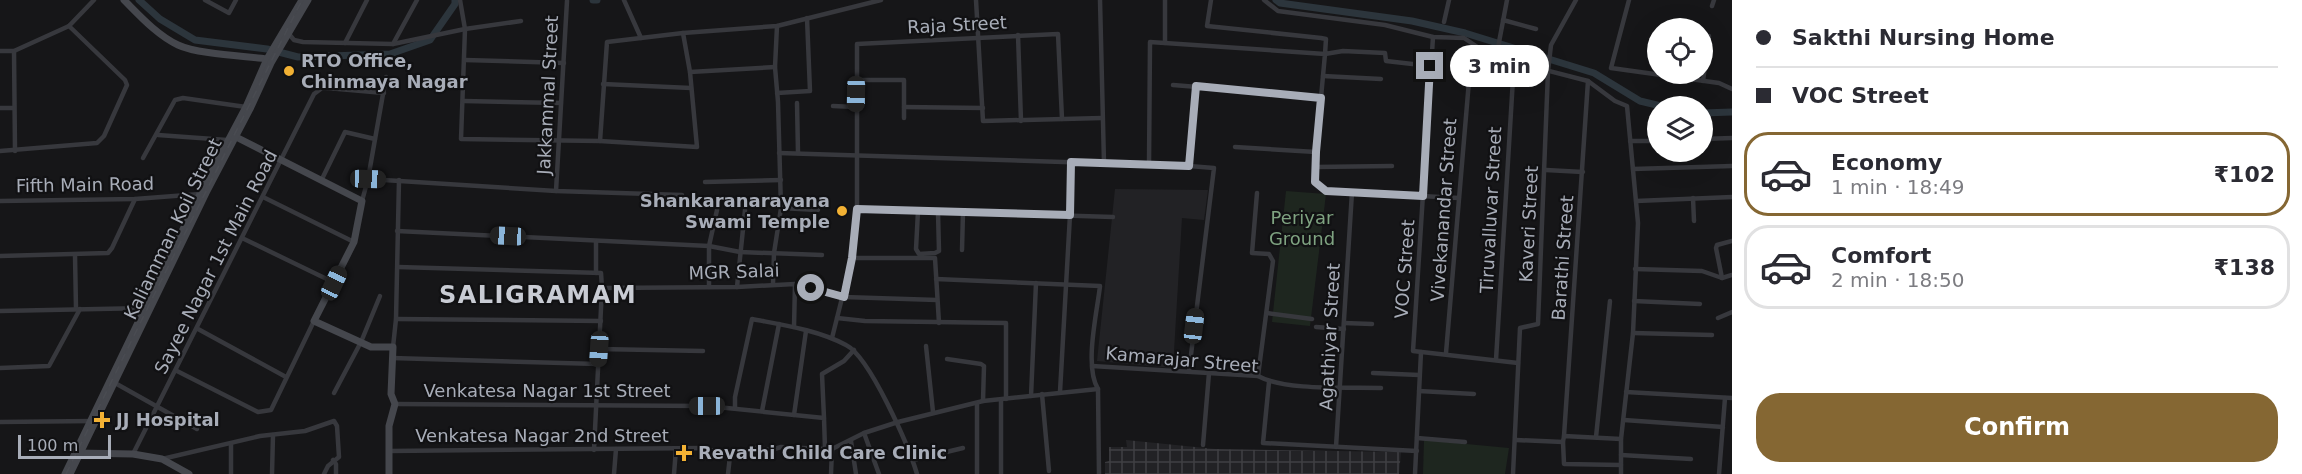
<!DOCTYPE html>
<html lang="en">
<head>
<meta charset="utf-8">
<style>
  :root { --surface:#fff; --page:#f7f7f7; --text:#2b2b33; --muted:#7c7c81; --line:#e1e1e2; --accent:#856733 }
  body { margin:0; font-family:"DejaVu Sans",sans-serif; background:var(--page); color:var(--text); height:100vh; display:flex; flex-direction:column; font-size:22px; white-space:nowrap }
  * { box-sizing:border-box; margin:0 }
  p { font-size:20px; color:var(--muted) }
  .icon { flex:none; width:33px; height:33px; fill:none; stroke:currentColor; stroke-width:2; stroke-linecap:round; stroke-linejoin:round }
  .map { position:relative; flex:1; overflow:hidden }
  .panel { display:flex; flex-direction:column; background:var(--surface); width:570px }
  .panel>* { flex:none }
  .banner { display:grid; align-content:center; height:132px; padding:0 24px; background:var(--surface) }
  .buttons { position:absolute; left:1647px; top:18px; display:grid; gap:12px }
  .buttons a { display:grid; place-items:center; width:66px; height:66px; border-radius:50%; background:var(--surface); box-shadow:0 6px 24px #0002; font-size:30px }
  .scale { position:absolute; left:18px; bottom:15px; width:93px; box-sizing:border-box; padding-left:6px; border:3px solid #a8adb8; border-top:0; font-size:16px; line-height:21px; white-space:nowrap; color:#a8adb8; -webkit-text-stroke:4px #111113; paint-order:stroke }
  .end { position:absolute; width:27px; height:27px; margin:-14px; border:8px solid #a8adb8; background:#111; box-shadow:0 0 0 3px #111 }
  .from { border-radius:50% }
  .bubble { position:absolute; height:42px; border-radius:21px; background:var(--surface); box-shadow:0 6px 24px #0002; font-size:20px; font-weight:700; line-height:42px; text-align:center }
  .car { position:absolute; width:18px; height:36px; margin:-18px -9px; border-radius:8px; box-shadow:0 0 4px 2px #0007; background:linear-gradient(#222 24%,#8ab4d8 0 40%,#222 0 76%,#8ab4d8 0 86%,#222 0) }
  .banner b { display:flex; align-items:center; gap:21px; height:57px; font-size:22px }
  .banner b+b { border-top:2px solid var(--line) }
  .banner i { width:15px; height:15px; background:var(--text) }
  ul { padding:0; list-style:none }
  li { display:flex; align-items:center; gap:18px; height:84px; margin:0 12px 9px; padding:0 12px; border:3px solid var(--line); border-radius:24px }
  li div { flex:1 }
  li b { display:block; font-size:22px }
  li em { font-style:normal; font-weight:700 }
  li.current { border-color:var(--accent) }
  li>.icon { width:54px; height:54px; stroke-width:1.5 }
  .primary-button { display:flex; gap:12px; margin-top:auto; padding:12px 24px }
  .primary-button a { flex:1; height:69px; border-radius:24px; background:var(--accent); color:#fff; font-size:24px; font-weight:700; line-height:69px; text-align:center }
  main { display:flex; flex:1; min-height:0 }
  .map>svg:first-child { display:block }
  .built { fill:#222225 }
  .industrial { fill:url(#industrial-grid) }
  .green { fill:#1e261f }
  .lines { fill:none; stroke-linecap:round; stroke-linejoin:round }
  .canal { stroke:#2c353c; stroke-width:7 }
  .street { stroke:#37383d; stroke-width:4.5 }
  .secondary { stroke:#45474d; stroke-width:7 }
  .rail { stroke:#4a4c52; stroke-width:1.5; stroke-dasharray:8 6; stroke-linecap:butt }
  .route { stroke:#a8adb8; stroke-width:8 }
  .poi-dot { fill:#f2b134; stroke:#111113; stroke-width:2 }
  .labels { text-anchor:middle; stroke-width:4.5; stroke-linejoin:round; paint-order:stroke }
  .street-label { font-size:18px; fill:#a8adb8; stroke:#111113 }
  .poi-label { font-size:18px; font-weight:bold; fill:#a8adb8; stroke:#111113; text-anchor:start }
  .park-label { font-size:18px; fill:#7fa381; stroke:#111113 }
  .district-label { font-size:24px; font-weight:bold; letter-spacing:1.5px; fill:#c9ccd4; stroke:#111113 }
</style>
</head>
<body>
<main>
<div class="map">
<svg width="1732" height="474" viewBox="0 0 1732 474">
  <defs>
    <pattern id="industrial-grid" width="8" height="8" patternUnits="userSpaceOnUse" patternTransform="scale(1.5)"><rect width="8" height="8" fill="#222225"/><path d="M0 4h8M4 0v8" fill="none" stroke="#3f3f43"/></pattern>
  </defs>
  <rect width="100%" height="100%" fill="#161618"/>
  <!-- built -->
  <path class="built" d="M 1115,189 L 1208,190 L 1204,220 L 1182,218 L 1173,368 L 1097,361 Z"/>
  <!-- industrial -->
  <path class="industrial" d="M 1126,440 L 1215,449 L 1401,452 L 1399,474 L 1105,474 L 1105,462 L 1109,461 L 1109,447 L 1127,447 Z"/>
  <!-- green -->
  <g class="green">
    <path d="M 1286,191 L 1326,194 L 1310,326 L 1272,322 Z"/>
    <path d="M 1424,440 L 1509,448 L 1505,474 L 1423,474 Z"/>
  </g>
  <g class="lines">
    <!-- canal -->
    <g class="canal">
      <path d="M 139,0 L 160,19 L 195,40 L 267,49 L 298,57 L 390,54 L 430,40 L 455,4 L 455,0"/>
      <path d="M 593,0 L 597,0"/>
      <path d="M 1276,0 L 1280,3 L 1412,21 L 1465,33 L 1594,73 L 1640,101 L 1661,106"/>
      <path d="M 1702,113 L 1732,112"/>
    </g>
    <!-- street -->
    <g class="street">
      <path d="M 205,0 L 229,13 L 236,0"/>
      <path d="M 624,0 L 641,38"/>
      <path d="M 976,0 L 983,121 L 1102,118"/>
      <path d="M 1100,0 L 1104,163"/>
      <path d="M 1165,0 L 1165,43"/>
      <path d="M 1211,0 L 1207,26 L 1321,38 L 1326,39 L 1325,54 L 1343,51 L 1385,53 L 1386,61 L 1430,66"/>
      <path d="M 1264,0 L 1278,11 L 1385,25 L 1433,37 L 1464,38 L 1491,56 L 1588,81 L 1615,101 L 1627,106 L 1638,223 L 1633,333 L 1621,439 L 1621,474"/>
      <path d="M 1629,0 L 1611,68 L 1719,83 L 1732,89"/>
      <path d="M 1712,6 L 1714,0"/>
      <path d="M 1503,20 L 1536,29"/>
      <path d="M 521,21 L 465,29 L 461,139 L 600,141 L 697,147 L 690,72 L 683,33"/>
      <path d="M 1444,22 L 1449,0"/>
      <path d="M 289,34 L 294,40 L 303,42 L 393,44 L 465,29 L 460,0"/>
      <path d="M 1018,35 L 1021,121"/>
      <path d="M 1433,37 L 1413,351 L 1518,363"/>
      <path d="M 345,43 L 367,0"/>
      <path d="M 393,44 L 417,0"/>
      <path d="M 0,51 L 14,51 L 69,26 L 94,0"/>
      <path d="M 14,51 L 15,151"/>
      <path d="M 1496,58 L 1507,0"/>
      <path d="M 465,60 L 564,63"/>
      <path d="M 690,72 L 775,67"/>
      <path d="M 1323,76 L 1381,79"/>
      <path d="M 856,80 L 904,80 L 904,118"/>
      <path d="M 1703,81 L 1709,36"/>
      <path d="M 603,84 L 691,88"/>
      <path d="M 1173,85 L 1321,97"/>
      <path d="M 777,93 L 810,91 L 807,18"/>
      <path d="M 464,101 L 561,103"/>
      <path d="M 797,103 L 798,153"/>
      <path d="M 833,106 L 856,107"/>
      <path d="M 904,107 L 983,108"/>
      <path d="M 0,108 L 14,108"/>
      <path d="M 158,135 L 227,140"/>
      <path d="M 1702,139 L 1732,138"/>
      <path d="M 600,141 L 607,42 L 683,33 L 777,26 L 881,0"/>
      <path d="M 1630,141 L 1658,141"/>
      <path d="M 1235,147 L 1316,152"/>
      <path d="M 0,151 L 97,143 L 104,136 L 127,85 L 125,80 L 69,26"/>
      <path d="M 779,153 L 1189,166 L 1214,168 L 1189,371"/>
      <path d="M 143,158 L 175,100 L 183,98 L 246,107"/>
      <path d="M 1149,165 L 1150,42 L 1325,54 L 1316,152 L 1315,182 L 1326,191 L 1459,198"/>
      <path d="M 1189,166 L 1195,86"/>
      <path d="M 1315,167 L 1392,166"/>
      <path d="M 1633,169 L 1732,166"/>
      <path d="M 1546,170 L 1583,172"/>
      <path d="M 368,179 L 556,191 L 682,195"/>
      <path d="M 321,181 L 345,132 L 375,139"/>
      <path d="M 705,182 L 781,180"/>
      <path d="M 556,191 L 567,1"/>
      <path d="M 1257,193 L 1252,253 L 1269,254 L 1273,261 L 1258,376"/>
      <path d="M 263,197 L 354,242"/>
      <path d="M 1693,198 L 1694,221"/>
      <path d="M 0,201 L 135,199 L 200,194"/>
      <path d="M 362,201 L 368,179 L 386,77"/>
      <path d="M 1636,201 L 1732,197"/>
      <path d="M 781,208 L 818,210"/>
      <path d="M 857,209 L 1113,217"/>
      <path d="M 918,211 L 916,249 L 919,254 L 935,253 L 939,251 L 938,212"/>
      <path d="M 397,231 L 709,246 L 740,252 L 822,255"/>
      <path d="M 242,238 L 335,283"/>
      <path d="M 962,250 L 963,212"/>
      <path d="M 75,255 L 76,309"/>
      <path d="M 0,256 L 108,253 L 112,248 L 135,199"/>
      <path d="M 852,258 L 935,258 L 939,323"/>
      <path d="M 398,267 L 601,273 L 602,288 L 594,450"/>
      <path d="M 1635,269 L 1702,271 L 1722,278 L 1732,275"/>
      <path d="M 596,273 L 596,241"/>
      <path d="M 1722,278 L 1716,248 L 1717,245 L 1732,241"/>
      <path d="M 936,279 L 1100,286 C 1097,313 1084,366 1098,389 L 1099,474"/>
      <path d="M 773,284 L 774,253 L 781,208 L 778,102 L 775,67 L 777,26"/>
      <path d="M 709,287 L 709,246 L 717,210"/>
      <path d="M 737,287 L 745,210"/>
      <path d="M 602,288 L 737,287 L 795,284 L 844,297 L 937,300"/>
      <path d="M 1634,301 L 1700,304"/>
      <path d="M 0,311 L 147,308"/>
      <path d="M 1267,313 L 1312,319"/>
      <path d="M 837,318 L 865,321 L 1006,323 L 1006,399"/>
      <path d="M 1718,318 L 1732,312"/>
      <path d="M 396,319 L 601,321"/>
      <path d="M 1344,323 L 1372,324"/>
      <path d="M 794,327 L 795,284"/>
      <path d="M 1316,327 L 1344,329"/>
      <path d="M 198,329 L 286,377"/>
      <path d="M 1633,333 L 1712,335"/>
      <path d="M 832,338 L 852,258 L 857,209 L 857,44 L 1058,34 L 1062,119"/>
      <path d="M 926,346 L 933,412"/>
      <path d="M 393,347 L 396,319 L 399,180"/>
      <path d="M 599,349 L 703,351"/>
      <path d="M 1446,353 L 1470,69"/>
      <path d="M 392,358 L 598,364"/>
      <path d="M 947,359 L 981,364 L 984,366 L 983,401"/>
      <path d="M 1496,360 L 1514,62"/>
      <path d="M 1092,366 L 1258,376 C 1285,391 1348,387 1381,388"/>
      <path d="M 0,368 L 49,366 L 80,309"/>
      <path d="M 177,371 L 258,412 L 271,410 L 314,321"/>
      <path d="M 1373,373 L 1419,375"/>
      <path d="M 1269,382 L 1263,443 L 1417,451"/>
      <path d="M 115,383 L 197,429"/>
      <path d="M 1419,391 L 1474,394"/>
      <path d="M 1060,392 L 1070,215 L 1071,162"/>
      <path d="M 1626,392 L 1732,398"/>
      <path d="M 334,393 L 361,342 L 380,296"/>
      <path d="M 1042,394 L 1049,471"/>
      <path d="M 1031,396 L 1036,283"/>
      <path d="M 395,404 L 707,406 L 824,418 L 825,449"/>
      <path d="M 735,408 L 735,397 L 752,319 C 783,325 818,330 846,345 C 870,357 909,447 917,474"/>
      <path d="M 762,411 L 779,324"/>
      <path d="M 794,415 L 806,331"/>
      <path d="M 824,418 L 822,374 L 844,361 L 854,350"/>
      <path d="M 1624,420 L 1723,427"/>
      <path d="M 0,422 L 93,421"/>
      <path d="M 864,433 L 879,474"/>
      <path d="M 1564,436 L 1588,81"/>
      <path d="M 1596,437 L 1610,301"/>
      <path d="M 1417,438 L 1465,442"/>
      <path d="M 1516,440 L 1563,442 L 1564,436 L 1621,439"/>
      <path d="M 851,441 L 856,474"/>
      <path d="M 1563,442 L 1564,464 L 1621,465"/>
      <path d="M 231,444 L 231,474"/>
      <path d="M 1203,445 L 1209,373"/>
      <path d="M 1336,447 L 1352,192"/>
      <path d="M 389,451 L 704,448 L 730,456 L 756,448 L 771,450 L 781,447 L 825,449 L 832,449 L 864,433 L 898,422 L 983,401 L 1098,389"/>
      <path d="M 133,454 L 314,94 L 322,88 L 327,88 L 384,93"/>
      <path d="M 1621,455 L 1691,459"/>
      <path d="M 162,459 L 260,436 L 305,431 L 334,421 L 337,426 L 339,457 L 328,466 L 324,474"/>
      <path d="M 333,460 L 336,464 L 336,474"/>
      <path d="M 913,460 L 963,448"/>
      <path d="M 272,474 L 273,435"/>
      <path d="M 614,474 L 616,449"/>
      <path d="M 674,474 L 676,449"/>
      <path d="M 728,474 L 730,456"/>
      <path d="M 831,474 L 832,449"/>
      <path d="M 977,474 L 977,404"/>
      <path d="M 1001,474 L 1001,400"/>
      <path d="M 1415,474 L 1421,352"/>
      <path d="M 1513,474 L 1520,328 L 1538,324 L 1548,71 L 1551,45 L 1576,0"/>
      <path d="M 1719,474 L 1725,398"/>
    </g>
    <!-- secondary -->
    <g class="secondary">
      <path d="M 124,0 C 140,16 157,35 178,45 C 197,54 244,56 267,59"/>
      <path d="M 234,136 L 362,201 L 354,242 L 314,321 L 371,347 L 393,347 L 391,394 L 395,404 L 389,426 L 389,474"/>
      <path d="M 77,453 L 133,454 L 162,459 L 189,474"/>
      <path d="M 65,474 L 200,194 L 246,107 L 267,59 L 302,0"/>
      <path d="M 70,474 L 206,193 L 250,109 L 271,63 L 308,0"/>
    </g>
    <!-- rail -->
    <path class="rail" d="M 66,474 L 154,295 L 302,0"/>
  </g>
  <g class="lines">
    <!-- route -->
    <path class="route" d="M 811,288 L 844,297 L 852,258 L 857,209 L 1070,215 L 1071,162 L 1189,166 L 1196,86 L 1321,98 L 1316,152 L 1315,182 L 1326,191 L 1423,196 L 1430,66"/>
  </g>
  <!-- markers -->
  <g class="poi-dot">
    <circle cx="289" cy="71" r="6"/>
    <circle cx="842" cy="211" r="6"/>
    <path d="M99 411h6v6h6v6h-6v6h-6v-6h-6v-6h6z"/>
    <path d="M681 444h6v6h6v6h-6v6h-6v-6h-6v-6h6z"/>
  </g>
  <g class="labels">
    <!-- street labels -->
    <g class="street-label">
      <text transform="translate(957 25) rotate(-3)" y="6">Raja Street</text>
      <text transform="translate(548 95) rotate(-87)" y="6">Jakkammal Street</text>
      <text transform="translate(85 185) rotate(-1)" y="6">Fifth Main Road</text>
      <text transform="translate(1444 210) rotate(-86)" y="6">Vivekanandar Street</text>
      <text transform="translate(1491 210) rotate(-87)" y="6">Tiruvalluvar Street</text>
      <text transform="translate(1529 224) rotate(-87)" y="6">Kaveri Street</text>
      <text transform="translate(173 229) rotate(-64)" y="6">Kaliamman Koil Street</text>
      <text transform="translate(1563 258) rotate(-86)" y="6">Barathi Street</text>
      <text transform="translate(216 262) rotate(-63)" y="6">Sayee Nagar 1st Main Road</text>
      <text transform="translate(1405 269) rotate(-86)" y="6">VOC Street</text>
      <text transform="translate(734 272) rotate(-2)" y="6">MGR Salai</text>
      <text transform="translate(1330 337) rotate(-87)" y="6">Agathiyar Street</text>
      <text transform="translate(1182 360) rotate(5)" y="6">Kamarajar Street</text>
      <text x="547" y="397">Venkatesa Nagar 1st Street</text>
      <text x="542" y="442">Venkatesa Nagar 2nd Street</text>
    </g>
    <!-- poi labels -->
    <g class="poi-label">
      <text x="301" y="67">RTO Office,<tspan x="301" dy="21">Chinmaya Nagar</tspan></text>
      <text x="830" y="207" text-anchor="end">Shankaranarayana<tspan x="830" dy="21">Swami Temple</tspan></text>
      <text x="116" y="426">JJ Hospital</text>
      <text x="698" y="459">Revathi Child Care Clinic</text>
    </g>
    <!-- park labels -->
    <g class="park-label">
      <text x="1302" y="224">Periyar<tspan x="1302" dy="21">Ground</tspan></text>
    </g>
    <!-- district labels -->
    <g class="district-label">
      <text x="538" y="303">SALIGRAMAM</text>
    </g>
  </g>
</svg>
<div class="buttons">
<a><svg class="icon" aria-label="locate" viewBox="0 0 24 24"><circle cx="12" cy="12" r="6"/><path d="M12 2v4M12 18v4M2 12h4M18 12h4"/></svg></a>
<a><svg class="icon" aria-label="layers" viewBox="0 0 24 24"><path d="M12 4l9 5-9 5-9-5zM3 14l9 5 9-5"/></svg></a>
</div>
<div class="scale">100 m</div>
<i class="end from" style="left:811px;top:288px"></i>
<i class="end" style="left:1430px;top:66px"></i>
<div class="bubble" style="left:1450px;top:45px;width:99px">3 min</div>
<i class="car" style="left:856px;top:94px;rotate:181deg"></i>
<i class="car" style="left:368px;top:179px;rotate:92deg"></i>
<i class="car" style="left:508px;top:236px;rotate:273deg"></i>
<i class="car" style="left:334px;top:283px;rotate:25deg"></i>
<i class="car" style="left:1194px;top:326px;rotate:7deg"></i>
<i class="car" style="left:599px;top:349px;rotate:184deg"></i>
<i class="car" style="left:707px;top:406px;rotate:270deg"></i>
</div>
<section class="panel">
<div class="banner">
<b><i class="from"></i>Sakthi Nursing Home</b>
<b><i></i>VOC Street</b>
</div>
<ul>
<li class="current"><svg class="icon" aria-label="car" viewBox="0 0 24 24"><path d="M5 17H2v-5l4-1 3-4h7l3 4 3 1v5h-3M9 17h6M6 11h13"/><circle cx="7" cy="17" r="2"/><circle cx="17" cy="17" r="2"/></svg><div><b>Economy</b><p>1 min · 18:49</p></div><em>₹102</em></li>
<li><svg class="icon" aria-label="car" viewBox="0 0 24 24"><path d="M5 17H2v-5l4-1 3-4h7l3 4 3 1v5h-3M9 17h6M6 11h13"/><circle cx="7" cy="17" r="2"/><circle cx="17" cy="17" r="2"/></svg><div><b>Comfort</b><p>2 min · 18:50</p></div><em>₹138</em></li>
</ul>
<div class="primary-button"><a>Confirm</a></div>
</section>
</main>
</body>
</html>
